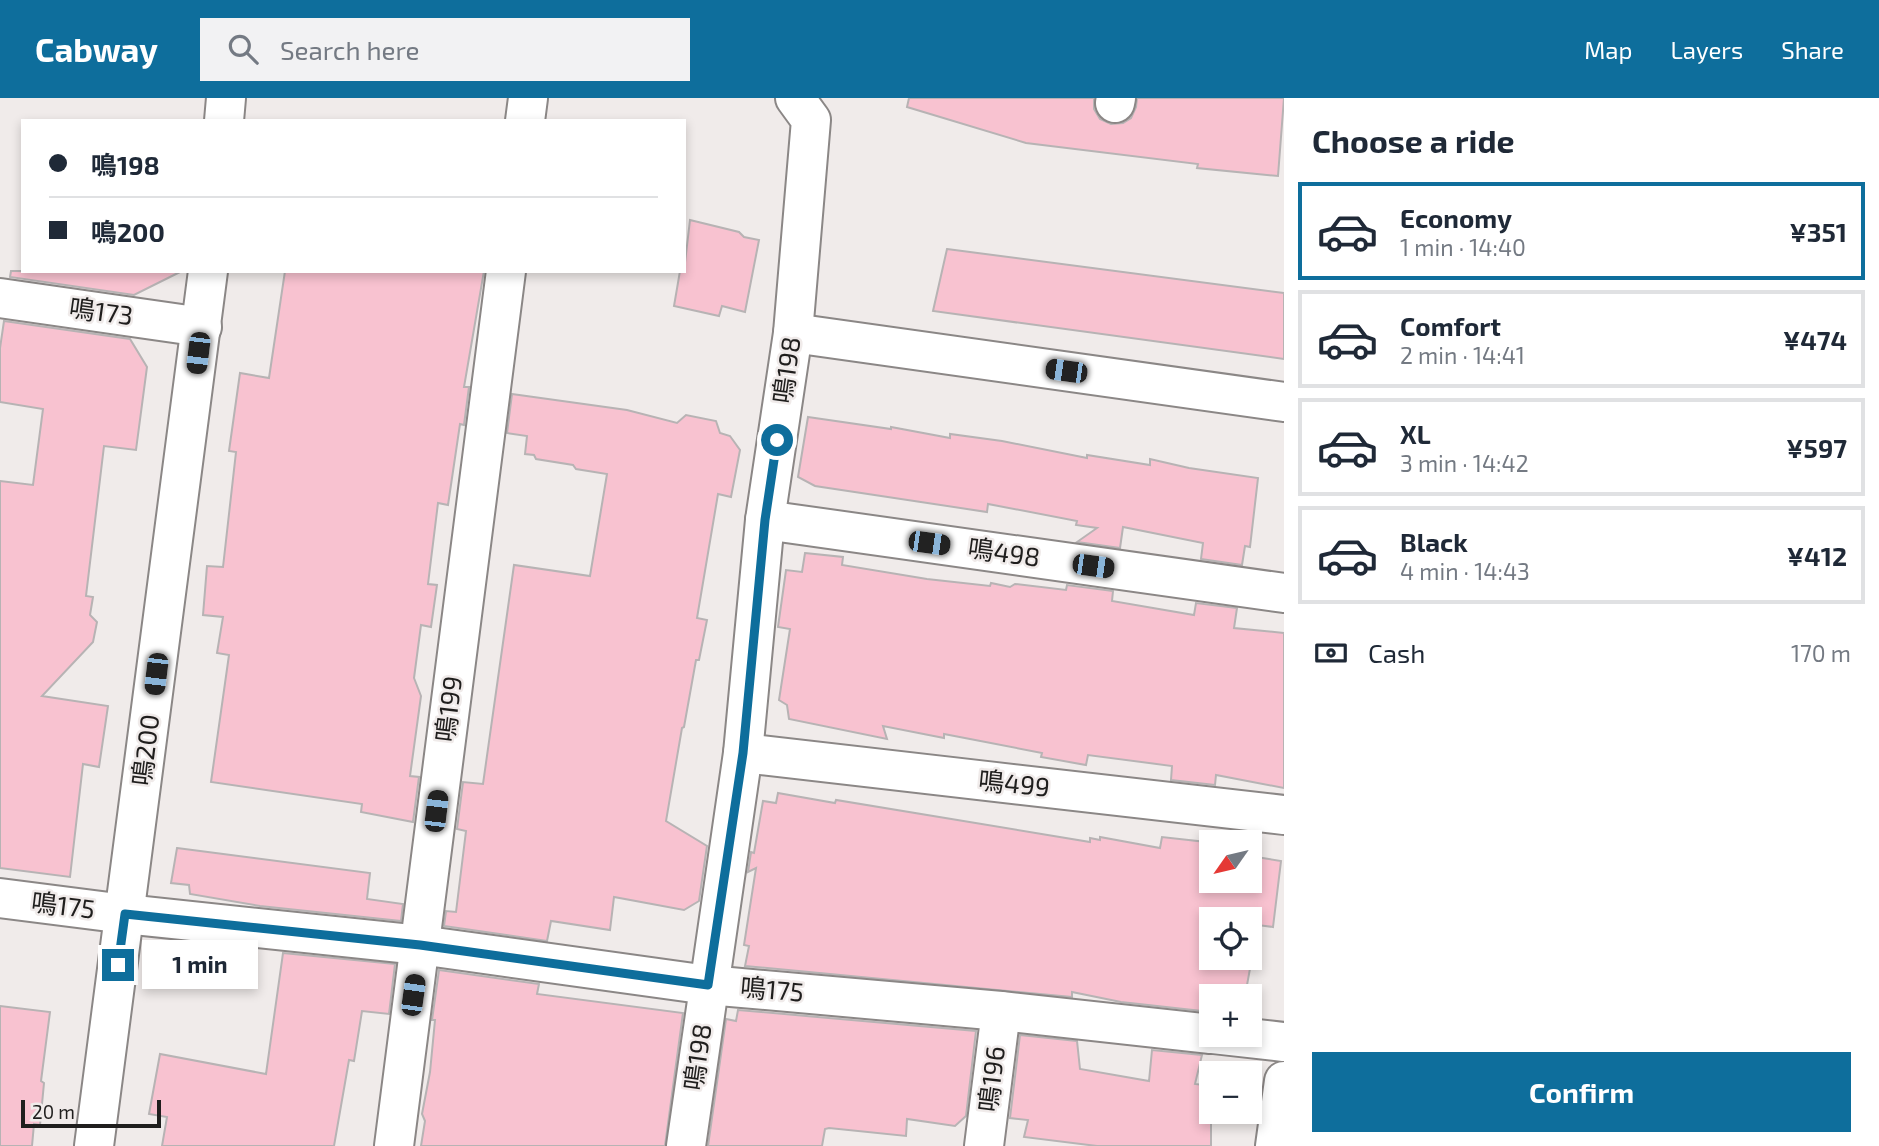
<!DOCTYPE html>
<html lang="en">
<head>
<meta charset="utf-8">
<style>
  :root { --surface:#fff; --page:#f2f2f3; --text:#1f2937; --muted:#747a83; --line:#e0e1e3; --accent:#0e6e9c }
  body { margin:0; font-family:"Exo 2","Noto Sans JP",sans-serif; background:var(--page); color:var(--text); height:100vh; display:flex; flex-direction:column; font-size:26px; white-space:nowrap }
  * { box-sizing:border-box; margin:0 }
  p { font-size:23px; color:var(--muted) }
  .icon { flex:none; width:38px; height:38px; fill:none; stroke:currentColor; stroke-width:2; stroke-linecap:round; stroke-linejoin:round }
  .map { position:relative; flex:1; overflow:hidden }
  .details { display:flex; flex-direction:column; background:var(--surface); width:595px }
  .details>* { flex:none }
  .banner { position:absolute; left:21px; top:21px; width:665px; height:154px; border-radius:0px; box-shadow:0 4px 10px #0003; display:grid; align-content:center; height:154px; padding:0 28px; background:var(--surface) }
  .needle { width:46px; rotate:236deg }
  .buttons { position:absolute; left:1199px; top:732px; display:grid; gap:14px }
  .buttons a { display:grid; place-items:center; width:63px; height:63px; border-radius:0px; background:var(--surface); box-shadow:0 4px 10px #0003; font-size:35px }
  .scale { position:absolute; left:21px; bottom:18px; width:140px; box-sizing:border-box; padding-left:7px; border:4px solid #1f1e1d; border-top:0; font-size:19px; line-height:24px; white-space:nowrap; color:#1f1e1d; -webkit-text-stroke:5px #f0ebea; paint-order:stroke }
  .end { position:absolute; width:32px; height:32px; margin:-16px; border:9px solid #0e6e9c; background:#fff; box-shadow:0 0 0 4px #fff }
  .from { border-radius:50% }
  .bubble { position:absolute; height:49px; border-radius:0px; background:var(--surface); box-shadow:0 4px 10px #0003; font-size:23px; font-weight:700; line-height:49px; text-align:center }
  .car { position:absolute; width:21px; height:42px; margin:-21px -10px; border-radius:9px; box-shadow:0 0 5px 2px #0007; background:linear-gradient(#222 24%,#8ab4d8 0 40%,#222 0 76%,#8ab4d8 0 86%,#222 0) }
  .banner b { display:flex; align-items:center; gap:24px; height:66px; font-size:26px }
  .banner b+b { border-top:2px solid var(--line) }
  .banner i { width:18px; height:18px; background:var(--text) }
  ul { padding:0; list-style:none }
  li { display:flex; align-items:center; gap:21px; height:98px; margin:0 14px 10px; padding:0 14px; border:4px solid var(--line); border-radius:0px }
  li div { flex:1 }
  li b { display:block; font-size:26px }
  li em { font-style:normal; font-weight:700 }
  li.current { border-color:var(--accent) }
  li>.icon { width:63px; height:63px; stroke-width:1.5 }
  h2 { padding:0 28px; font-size:32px; line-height:84px }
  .pay { display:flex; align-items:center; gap:18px; height:77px; padding:0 28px; font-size:26px }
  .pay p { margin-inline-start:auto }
  .cta { display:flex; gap:14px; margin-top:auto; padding:14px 28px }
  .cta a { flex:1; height:80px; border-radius:0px; background:var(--accent); color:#fff; font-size:28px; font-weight:700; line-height:80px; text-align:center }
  header { display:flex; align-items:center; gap:42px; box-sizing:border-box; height:98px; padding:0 35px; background:var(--accent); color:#fff }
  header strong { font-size:33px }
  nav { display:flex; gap:38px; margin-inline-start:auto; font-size:24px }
  .search { width:490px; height:63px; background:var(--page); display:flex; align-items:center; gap:18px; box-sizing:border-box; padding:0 24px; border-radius:0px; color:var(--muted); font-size:26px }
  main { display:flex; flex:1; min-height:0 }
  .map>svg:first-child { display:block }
  .building { fill:#f8c2d0; stroke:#b7b3b4; stroke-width:2; fill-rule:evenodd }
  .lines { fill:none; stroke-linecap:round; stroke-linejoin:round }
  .street-casing { stroke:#8b8786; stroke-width:42 }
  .secondary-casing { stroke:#8b8786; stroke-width:42 }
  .street { stroke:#fff; stroke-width:38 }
  .secondary { stroke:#fff; stroke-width:38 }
  .route { stroke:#0e6e9c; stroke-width:9 }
  .labels { text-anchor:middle; stroke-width:5; stroke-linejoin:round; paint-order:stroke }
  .street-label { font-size:26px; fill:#1f1e1d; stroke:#f0ebea }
</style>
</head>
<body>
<header>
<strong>Cabway</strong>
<div class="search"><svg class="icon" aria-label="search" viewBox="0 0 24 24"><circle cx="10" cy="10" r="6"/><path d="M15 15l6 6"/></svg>Search here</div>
<nav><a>Map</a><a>Layers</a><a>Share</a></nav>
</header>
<main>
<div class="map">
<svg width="1284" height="1048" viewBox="0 0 1284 1048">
  <rect width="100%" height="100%" fill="#f0ebea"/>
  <!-- building -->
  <g class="building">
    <path d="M 909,0 L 1094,0 L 1094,11 L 1100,21 L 1111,26 L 1123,25 L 1131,20 L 1136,9 L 1137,0 L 1284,0 L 1278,78 L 1197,70 L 1198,66 L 1026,45 L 907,9 Z"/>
    <path d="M 690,122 L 739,134 L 744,139 L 759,142 L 745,214 L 722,208 L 719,218 L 674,208 L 680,173 L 684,173 Z"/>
    <path d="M 947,151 L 1284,195 L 1284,261 L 933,213 Z"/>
    <path d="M 11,173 L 182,173 L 134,197 L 10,179 Z"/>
    <path d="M 285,173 L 484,173 L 464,289 L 469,289 L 464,327 L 460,326 L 448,407 L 438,405 L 428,486 L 437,487 L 431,529 L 421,527 L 414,580 L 421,598 L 410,678 L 419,679 L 413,724 L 361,714 L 362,706 L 211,684 L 229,557 L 217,555 L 223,519 L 203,517 L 207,468 L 223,469 L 236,354 L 229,353 L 240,275 L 269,280 Z"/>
    <path d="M 4,223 L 130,241 L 147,269 L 136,352 L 104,348 L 86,498 L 93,499 L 90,517 L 97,524 L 93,544 L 42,598 L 108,608 L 99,669 L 83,666 L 70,779 L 0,770 L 0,383 L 33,387 L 43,311 L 0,304 L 0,250 Z"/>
    <path d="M 512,296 L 627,312 L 677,325 L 686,317 L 716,323 L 720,335 L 730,338 L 740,352 L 731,399 L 718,396 L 697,520 L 707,522 L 699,562 L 696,562 L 684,629 L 682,630 L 666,723 L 707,748 L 699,803 L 684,812 L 614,799 L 610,832 L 551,823 L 547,843 L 444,828 L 446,813 L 456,814 L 466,733 L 457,731 L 463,684 L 483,686 L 514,467 L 590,478 L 607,376 L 576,371 L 573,367 L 536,361 L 534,357 L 525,356 L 527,338 L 507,335 Z"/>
    <path d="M 808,319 L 891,331 L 891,329 L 950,340 L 950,336 L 1002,343 L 1087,360 L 1087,357 L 1150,367 L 1150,361 L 1189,370 L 1258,380 L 1250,449 L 1245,448 L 1242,467 L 1201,461 L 1203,445 L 1123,429 L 1120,450 L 1077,444 L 1097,430 L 1076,427 L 1077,423 L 988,406 L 987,414 L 815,388 L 798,379 Z"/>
    <path d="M 805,455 L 843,459 L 842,467 L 927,481 L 990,488 L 991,485 L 1010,489 L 1015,486 L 1066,492 L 1067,487 L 1113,493 L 1112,503 L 1194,517 L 1196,505 L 1237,510 L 1234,530 L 1284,535 L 1284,690 L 1216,677 L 1215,687 L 1171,682 L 1172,668 L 1088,657 L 1086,667 L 1041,659 L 1042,655 L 944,636 L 944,640 L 883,628 L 887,641 L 789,621 L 787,607 L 779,602 L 790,531 L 778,529 L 786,472 L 802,474 Z"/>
    <path d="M 778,695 L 835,705 L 836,702 L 1090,744 L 1090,740 L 1100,742 L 1100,739 L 1160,750 L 1162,739 L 1206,744 L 1205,752 L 1211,753 L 1211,782 L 1250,782 L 1250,758 L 1281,763 L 1273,829 L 1258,827 L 1245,898 L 1211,898 L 1211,914 L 1121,904 L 1072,894 L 1072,899 L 745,868 L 749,848 L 744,847 L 756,770 L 748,774 L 751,754 L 754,755 L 763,703 L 776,705 ZM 1211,821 L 1250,821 L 1250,859 L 1211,859 Z"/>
    <path d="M 177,750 L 370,775 L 367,801 L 403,806 L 401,823 L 260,808 L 190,796 L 189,787 L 171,785 Z"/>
    <path d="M 283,855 L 395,866 L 389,916 L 362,913 L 354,963 L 349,962 L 334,1048 L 162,1048 L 167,1019 L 149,1016 L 160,956 L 266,976 Z"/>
    <path d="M 439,872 L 539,886 L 537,896 L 683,915 L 665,1048 L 421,1048 L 425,1023 L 422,1016 L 430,974 L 435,922 L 432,922 Z"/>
    <path d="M 0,908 L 50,914 L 41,983 L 44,985 L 40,1027 L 34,1026 L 32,1048 L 0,1048 Z"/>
    <path d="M 738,912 L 976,933 L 966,1018 L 955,1028 L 907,1021 L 906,1038 L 829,1030 L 825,1031 L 822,1048 L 708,1048 L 726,921 L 736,923 Z"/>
    <path d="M 1020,937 L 1077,943 L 1080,971 L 1149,983 L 1152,952 L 1202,957 L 1195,986 L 1211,988 L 1211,1048 L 1097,1048 L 1024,1039 L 1028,1022 L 1010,1020 Z"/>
  </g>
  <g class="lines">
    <!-- street casing -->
    <g class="street-casing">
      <g id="street">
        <path d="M 1115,5 L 1116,0"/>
        <path d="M 525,23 L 528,0"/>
        <path d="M 0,200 L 202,229"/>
        <path d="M 793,235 L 1284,304"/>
        <path d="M 765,422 L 1284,495"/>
        <path d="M 743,655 L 1284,717"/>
        <path d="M 0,800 L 125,816 L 420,847 L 708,887 L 1001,913 L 1211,936"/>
        <path d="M 1213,936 L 1284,944"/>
        <path d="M 394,1048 L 506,173"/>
        <path d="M 686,1048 L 743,655 L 765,422 L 793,235 L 811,22 L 795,0"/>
        <path d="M 984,1048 L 1001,913"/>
        <path d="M 1275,1048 L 1284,983"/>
      </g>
    </g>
    <!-- secondary casing -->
    <g class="secondary-casing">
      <g id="secondary">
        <path d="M 224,23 L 226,0"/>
        <path d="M 94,1048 L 208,173"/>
      </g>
    </g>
    <!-- street -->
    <use href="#street" class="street"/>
    <!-- secondary -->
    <use href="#secondary" class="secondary"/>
  </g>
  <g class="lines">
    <!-- route -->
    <path class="route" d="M 118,867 L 125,816 L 420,847 L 708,887 L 743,655 L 765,422 L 777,342"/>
  </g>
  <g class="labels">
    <!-- street labels -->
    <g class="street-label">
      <text transform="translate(101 214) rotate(8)" y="9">鳴173</text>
      <text transform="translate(787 272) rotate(-82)" y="9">鳴198</text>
      <text transform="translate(1004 455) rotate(8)" y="9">鳴498</text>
      <text transform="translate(449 611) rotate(-83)" y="9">鳴199</text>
      <text transform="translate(146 652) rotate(-83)" y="9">鳴200</text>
      <text transform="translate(1014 686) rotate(6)" y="9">鳴499</text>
      <text transform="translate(63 808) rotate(7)" y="9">鳴175</text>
      <text transform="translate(772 892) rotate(5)" y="9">鳴175</text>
      <text transform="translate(698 959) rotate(-82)" y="9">鳴198</text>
      <text transform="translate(992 981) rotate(-83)" y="9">鳴196</text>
    </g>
  </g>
</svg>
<div class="buttons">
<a><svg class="needle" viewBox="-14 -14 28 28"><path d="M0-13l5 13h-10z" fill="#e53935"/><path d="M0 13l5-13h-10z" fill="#747a83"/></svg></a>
<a><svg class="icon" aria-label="locate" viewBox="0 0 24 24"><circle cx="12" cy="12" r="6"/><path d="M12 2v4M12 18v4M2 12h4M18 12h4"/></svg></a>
<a>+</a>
<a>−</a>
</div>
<div class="scale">20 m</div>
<i class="end from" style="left:777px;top:342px"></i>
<i class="end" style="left:118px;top:867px"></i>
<div class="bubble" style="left:142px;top:842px;width:116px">1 min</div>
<i class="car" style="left:198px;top:255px;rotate:187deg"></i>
<i class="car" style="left:1066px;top:273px;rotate:278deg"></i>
<i class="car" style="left:929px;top:445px;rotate:98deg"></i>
<i class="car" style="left:1093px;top:468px;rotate:98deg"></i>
<i class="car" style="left:156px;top:576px;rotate:187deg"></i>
<i class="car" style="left:436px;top:713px;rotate:7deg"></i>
<i class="car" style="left:413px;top:897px;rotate:8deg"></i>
<div class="banner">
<b><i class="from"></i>鳴198</b>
<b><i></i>鳴200</b>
</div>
</div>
<section class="details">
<h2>Choose a ride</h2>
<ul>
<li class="current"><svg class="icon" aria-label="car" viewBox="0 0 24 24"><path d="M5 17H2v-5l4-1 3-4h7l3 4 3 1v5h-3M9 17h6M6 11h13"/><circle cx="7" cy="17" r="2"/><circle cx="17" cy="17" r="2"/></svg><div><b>Economy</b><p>1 min · 14:40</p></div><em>¥351</em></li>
<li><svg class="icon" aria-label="car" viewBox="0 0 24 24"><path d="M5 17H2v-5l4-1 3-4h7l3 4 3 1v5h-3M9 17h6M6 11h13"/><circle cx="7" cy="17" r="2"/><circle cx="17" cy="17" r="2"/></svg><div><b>Comfort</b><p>2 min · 14:41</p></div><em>¥474</em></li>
<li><svg class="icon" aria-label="car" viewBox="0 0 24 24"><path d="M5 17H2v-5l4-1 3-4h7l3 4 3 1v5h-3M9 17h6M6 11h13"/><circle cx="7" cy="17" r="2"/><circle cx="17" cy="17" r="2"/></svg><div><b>XL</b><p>3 min · 14:42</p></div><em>¥597</em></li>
<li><svg class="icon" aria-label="car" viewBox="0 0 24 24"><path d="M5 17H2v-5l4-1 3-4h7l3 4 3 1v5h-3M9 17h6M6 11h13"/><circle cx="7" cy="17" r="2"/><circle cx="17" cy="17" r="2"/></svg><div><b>Black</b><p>4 min · 14:43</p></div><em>¥412</em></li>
</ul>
<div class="pay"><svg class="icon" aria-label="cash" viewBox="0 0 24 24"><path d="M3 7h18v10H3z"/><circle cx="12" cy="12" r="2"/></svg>Cash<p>170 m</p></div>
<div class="cta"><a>Confirm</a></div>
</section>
</main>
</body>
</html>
